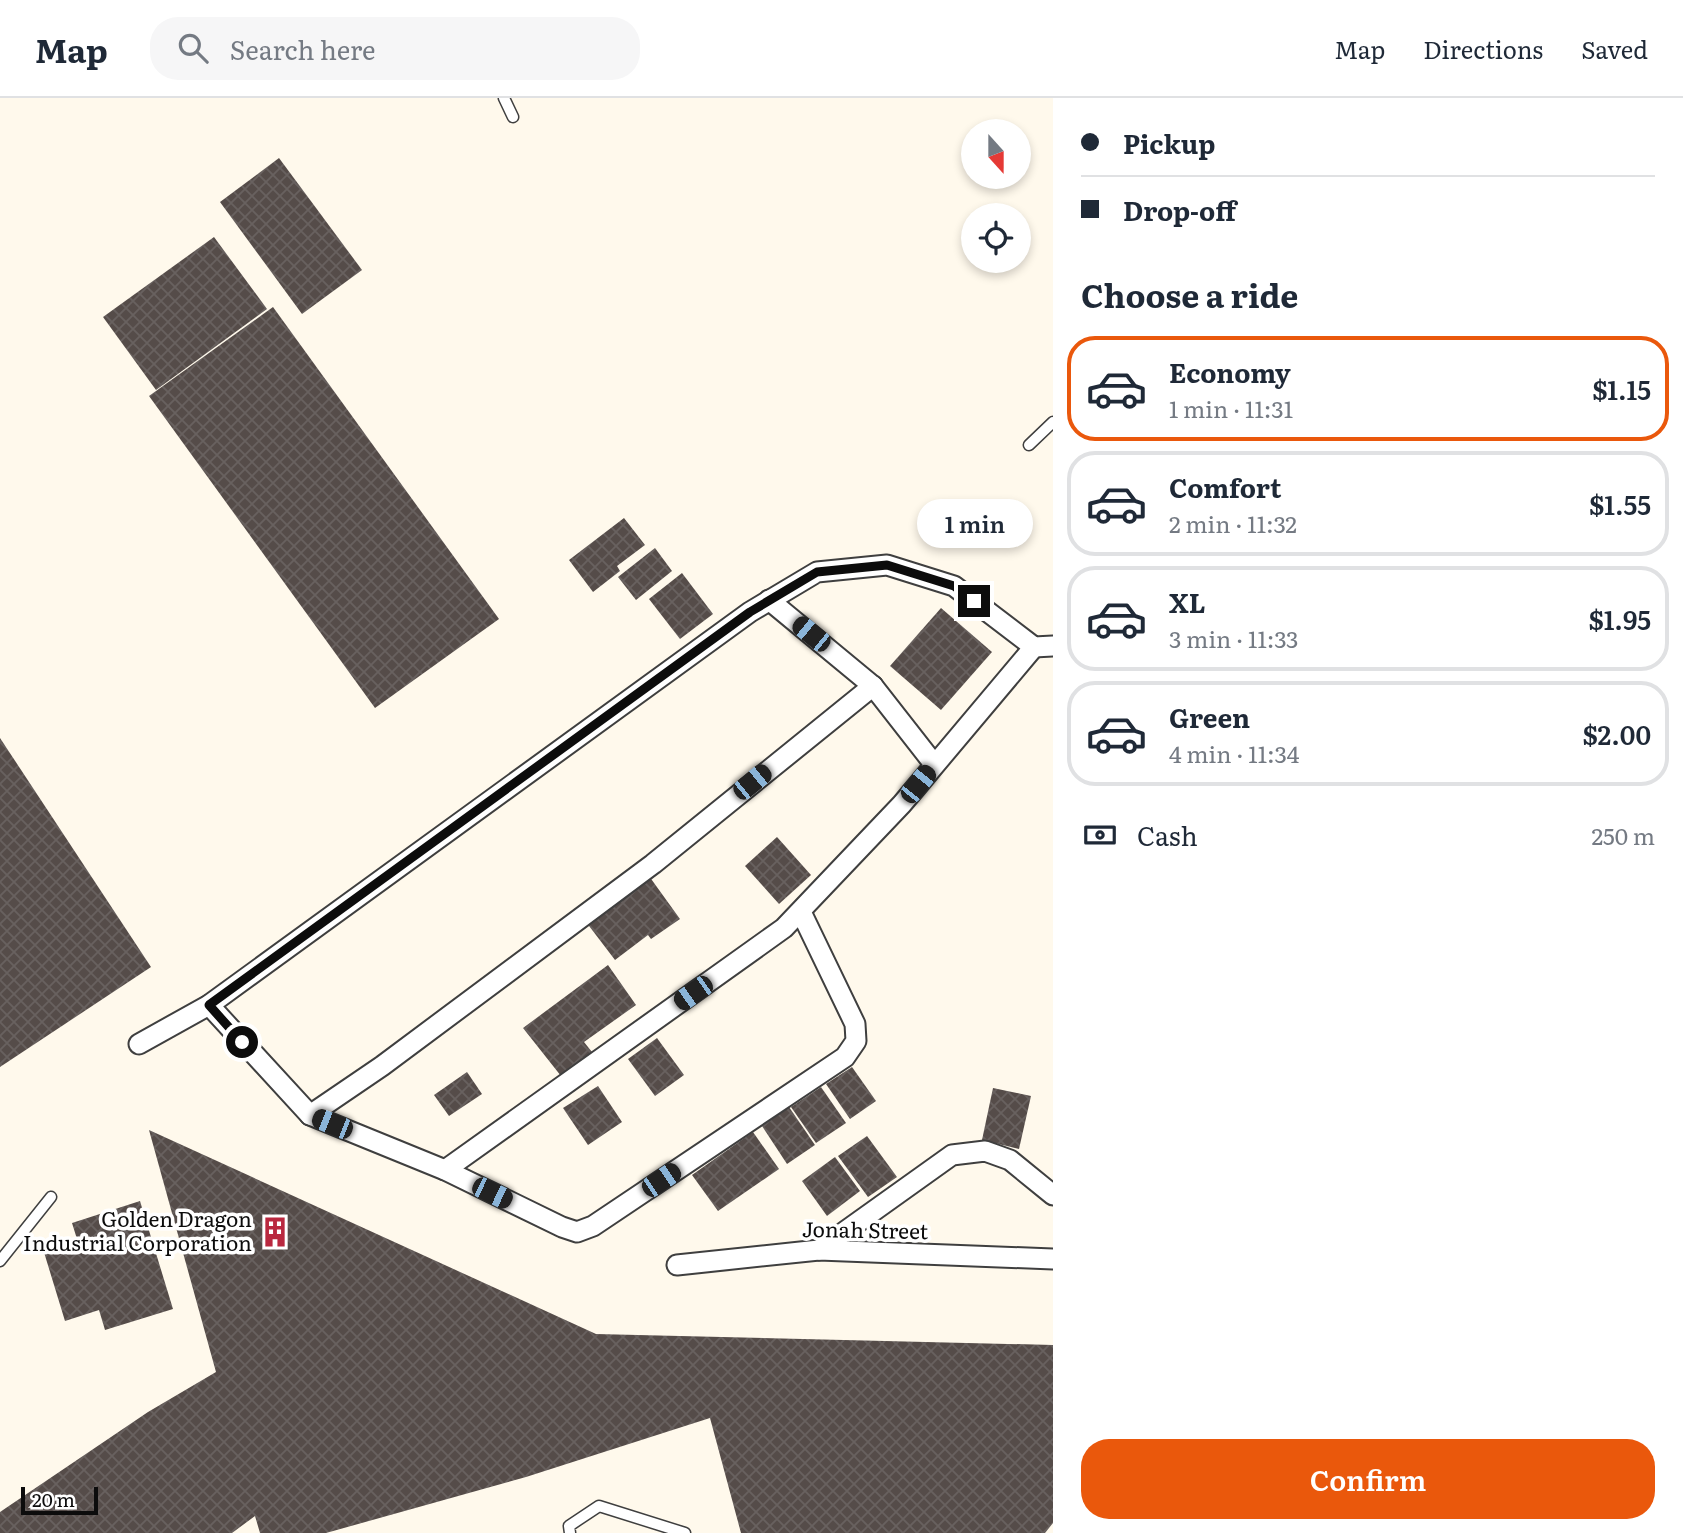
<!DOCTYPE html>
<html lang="en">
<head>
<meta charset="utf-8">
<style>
  :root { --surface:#fff; --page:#f6f6f7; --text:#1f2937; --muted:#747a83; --line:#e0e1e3; --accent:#ea580c }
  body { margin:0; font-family:Literata,serif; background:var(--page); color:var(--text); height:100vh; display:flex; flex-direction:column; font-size:26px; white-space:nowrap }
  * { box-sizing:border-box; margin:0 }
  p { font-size:23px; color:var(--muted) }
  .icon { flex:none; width:38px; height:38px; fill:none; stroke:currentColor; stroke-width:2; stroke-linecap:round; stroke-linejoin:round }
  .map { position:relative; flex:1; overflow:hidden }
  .sheet { display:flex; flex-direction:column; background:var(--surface); width:630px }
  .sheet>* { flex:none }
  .banner { display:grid; align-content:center; height:154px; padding:0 28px; background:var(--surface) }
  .needle { width:46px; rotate:159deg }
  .tools { position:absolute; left:961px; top:21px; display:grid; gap:14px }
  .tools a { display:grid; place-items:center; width:70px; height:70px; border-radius:50%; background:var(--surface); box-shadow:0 4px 10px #0003; font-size:35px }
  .scale { position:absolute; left:21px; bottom:18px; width:77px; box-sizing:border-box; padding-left:7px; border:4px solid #0c0c0c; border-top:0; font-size:19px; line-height:24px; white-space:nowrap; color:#0c0c0c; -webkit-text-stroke:5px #fff; paint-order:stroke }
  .end { position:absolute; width:32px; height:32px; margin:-16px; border:9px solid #0c0c0c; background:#fff; box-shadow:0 0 0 4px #fff }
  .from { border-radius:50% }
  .bubble { position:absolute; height:49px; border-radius:24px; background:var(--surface); box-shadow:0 4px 10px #0003; font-size:23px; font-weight:600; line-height:49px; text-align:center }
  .car { position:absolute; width:21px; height:42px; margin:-21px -10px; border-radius:9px; box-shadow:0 0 5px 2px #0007; background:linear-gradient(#222 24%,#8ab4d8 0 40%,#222 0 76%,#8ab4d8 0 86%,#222 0) }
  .banner b { display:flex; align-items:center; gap:24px; height:66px; font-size:26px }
  .banner b+b { border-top:2px solid var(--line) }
  .banner i { width:18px; height:18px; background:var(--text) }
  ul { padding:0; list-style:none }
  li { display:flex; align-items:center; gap:21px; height:105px; margin:0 14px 10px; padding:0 14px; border:4px solid var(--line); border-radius:28px }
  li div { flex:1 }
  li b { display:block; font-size:26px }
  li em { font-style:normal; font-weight:600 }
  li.current { border-color:var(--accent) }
  li>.icon { width:63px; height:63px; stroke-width:1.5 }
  h2 { padding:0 28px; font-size:32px; line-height:84px }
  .pay { display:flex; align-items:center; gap:18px; height:77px; padding:0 28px; font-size:26px }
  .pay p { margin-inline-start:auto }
  .cta { display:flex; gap:14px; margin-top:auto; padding:14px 28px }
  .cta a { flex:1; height:80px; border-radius:28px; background:var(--accent); color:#fff; font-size:28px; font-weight:600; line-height:80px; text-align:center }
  header { display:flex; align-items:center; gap:42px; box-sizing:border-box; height:98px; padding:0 35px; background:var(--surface); border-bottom:2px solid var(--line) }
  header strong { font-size:33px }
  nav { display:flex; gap:38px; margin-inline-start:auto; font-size:24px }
  .search { width:490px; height:63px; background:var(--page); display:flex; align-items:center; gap:18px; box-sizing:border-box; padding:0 24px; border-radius:28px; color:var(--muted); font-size:26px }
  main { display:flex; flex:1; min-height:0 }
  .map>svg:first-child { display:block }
  .building { fill:url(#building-cross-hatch) }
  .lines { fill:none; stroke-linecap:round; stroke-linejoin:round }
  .service-casing { stroke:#3f3f3f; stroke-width:13 }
  .minor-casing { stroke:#3f3f3f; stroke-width:23 }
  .service { stroke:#fff; stroke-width:10 }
  .minor { stroke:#fff; stroke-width:19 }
  .route { stroke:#0c0c0c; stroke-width:9 }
  .labels { text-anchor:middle; stroke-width:7; stroke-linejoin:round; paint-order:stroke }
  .poi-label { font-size:21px; fill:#0c0c0c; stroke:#fff; text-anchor:end }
  .street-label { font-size:21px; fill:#0c0c0c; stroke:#fff }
</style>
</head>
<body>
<header>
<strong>Map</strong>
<div class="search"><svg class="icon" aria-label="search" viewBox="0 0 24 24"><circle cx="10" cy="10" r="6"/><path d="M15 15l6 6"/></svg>Search here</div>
<nav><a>Map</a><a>Directions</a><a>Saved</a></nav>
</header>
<main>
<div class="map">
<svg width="1053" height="1435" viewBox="0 0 1053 1435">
  <defs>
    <pattern id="building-cross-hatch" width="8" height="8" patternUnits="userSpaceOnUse" patternTransform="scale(1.75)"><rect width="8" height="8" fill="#554c49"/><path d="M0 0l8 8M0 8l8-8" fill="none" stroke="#68615f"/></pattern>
  </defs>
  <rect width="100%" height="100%" fill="#fff9ec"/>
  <!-- building -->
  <g class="building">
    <path d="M 279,60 L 362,172 L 302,216 L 220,104 Z"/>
    <path d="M 214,139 L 267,211 L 156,292 L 103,219 Z"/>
    <path d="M 273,209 L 499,521 L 375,610 L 149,298 Z"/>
    <path d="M 624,420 L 645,447 L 617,468 L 620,473 L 593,494 L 569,462 Z"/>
    <path d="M 655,450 L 672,473 L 636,502 L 618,479 Z"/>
    <path d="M 682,475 L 713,516 L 680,541 L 649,501 Z"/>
    <path d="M 941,510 L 992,554 L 941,612 L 890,568 Z"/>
    <path d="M 0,640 L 151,869 L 0,969 Z"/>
    <path d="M 777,739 L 811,777 L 779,806 L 745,768 Z"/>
    <path d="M 649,778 L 680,821 L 651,841 L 648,837 L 615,862 L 583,820 Z"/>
    <path d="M 608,867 L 636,907 L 584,944 L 592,954 L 561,978 L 523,930 Z"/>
    <path d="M 657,940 L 684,977 L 655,998 L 628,961 Z"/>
    <path d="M 852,969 L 876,1003 L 850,1021 L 826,986 Z"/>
    <path d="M 467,974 L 482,996 L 449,1018 L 434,997 Z"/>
    <path d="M 598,988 L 622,1024 L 588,1047 L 563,1010 Z"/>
    <path d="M 821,989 L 846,1025 L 816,1045 L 791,1009 Z"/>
    <path d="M 993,990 L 1031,998 L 1019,1051 L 982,1042 Z"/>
    <path d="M 789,1009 L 815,1047 L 787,1066 L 762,1028 Z"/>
    <path d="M 149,1032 L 596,1236 L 1053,1247 L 1053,1425 L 1045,1435 L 741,1435 L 710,1320 L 526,1379 L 326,1435 L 260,1435 L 255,1418 L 232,1435 L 0,1435 L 0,1414 L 148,1314 L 216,1274 Z"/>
    <path d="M 753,1034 L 779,1071 L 718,1113 L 692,1077 Z"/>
    <path d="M 867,1038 L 897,1079 L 868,1099 L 838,1058 Z"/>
    <path d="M 835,1059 L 860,1093 L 827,1118 L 802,1083 Z"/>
    <path d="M 140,1103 L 173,1211 L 105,1232 L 99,1212 L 65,1223 L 43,1151 L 77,1141 L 72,1125 Z"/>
  </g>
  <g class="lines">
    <!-- service casing -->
    <g class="service-casing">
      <g id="service">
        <path d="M 504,0 L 513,19"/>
        <path d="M 1029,347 L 1053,324"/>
        <path d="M 0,1163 L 51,1099"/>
        <path d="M 570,1435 L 569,1428 L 599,1408 L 685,1435"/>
      </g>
    </g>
    <!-- minor casing -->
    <g class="minor-casing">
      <g id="minor">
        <path d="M 769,502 L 873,588 L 934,666"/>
        <path d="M 209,907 L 310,1017 L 445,1072 L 562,1129 L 577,1134 L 593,1128 L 845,959 L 856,943 L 855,926 L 801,814"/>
        <path d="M 139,946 L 209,907 L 750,514 L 817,474 L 887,467 L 954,488 L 1034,549 L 1053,548"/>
        <path d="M 310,1017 L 382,968 L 653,766 L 873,588"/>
        <path d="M 445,1072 L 784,830 L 902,706 L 1034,549"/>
        <path d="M 819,1152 L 952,1057 L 985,1053 L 1010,1062 L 1053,1097"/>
        <path d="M 677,1167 L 819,1152 L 1053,1161"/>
      </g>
    </g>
    <!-- service -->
    <use href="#service" class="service"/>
    <!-- minor -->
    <use href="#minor" class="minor"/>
  </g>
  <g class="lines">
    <!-- route -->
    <path class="route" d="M 242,944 L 209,907 L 750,514 L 817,474 L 887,467 L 954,488 L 974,503"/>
  </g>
  <!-- icons -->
  <defs>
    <g id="building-bare" transform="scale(2.415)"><path d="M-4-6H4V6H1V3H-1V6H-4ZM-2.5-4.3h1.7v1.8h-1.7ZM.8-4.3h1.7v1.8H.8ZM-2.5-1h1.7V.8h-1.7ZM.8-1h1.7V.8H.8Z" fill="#b9283f" stroke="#fff" stroke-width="2.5" paint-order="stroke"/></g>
  </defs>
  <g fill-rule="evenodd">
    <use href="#building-bare" x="275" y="1134"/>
  </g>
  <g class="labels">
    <!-- poi labels -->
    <g class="poi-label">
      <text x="252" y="1129">Golden Dragon<tspan x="252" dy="24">Industrial Corporation</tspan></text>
    </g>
    <!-- street labels -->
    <g class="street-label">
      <text transform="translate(865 1133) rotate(1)" y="7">Jonah Street</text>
    </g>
  </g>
</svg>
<div class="tools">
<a><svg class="needle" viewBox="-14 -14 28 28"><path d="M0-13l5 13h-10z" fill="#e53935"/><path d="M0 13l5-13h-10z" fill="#747a83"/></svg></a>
<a><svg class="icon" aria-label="locate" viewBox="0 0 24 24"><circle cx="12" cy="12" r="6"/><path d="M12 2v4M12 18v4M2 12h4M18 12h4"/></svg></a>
</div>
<div class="scale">20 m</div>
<i class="end from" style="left:242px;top:944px"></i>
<i class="end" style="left:974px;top:503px"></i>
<div class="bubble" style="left:917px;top:401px;width:116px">1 min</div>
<i class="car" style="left:811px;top:536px;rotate:309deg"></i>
<i class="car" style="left:752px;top:684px;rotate:51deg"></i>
<i class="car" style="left:918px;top:686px;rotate:39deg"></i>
<i class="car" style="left:693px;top:895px;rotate:235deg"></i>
<i class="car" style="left:332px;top:1026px;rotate:292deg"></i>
<i class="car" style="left:661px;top:1082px;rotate:56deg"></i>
<i class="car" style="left:492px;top:1095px;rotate:116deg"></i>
</div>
<section class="sheet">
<div class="banner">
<b><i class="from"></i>Pickup</b>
<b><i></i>Drop-off</b>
</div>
<h2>Choose a ride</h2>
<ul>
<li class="current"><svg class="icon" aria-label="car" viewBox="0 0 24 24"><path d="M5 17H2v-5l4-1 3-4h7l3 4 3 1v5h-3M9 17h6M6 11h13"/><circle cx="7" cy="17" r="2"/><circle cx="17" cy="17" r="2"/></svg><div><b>Economy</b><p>1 min · 11:31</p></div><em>$1.15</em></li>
<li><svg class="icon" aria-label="car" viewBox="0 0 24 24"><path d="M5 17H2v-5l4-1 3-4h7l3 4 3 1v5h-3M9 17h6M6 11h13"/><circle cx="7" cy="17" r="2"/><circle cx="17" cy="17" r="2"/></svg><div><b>Comfort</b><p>2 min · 11:32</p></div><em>$1.55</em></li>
<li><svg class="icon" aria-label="car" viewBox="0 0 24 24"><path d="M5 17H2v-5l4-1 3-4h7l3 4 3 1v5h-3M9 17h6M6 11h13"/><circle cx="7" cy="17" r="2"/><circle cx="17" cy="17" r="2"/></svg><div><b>XL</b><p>3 min · 11:33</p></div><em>$1.95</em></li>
<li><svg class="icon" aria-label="car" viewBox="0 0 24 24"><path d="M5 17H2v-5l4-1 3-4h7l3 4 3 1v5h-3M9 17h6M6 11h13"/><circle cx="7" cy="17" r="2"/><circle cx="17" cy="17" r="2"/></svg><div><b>Green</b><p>4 min · 11:34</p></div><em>$2.00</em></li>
</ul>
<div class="pay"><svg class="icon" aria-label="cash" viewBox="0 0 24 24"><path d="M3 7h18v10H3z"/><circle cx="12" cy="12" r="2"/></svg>Cash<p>250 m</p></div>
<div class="cta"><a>Confirm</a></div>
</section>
</main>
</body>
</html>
